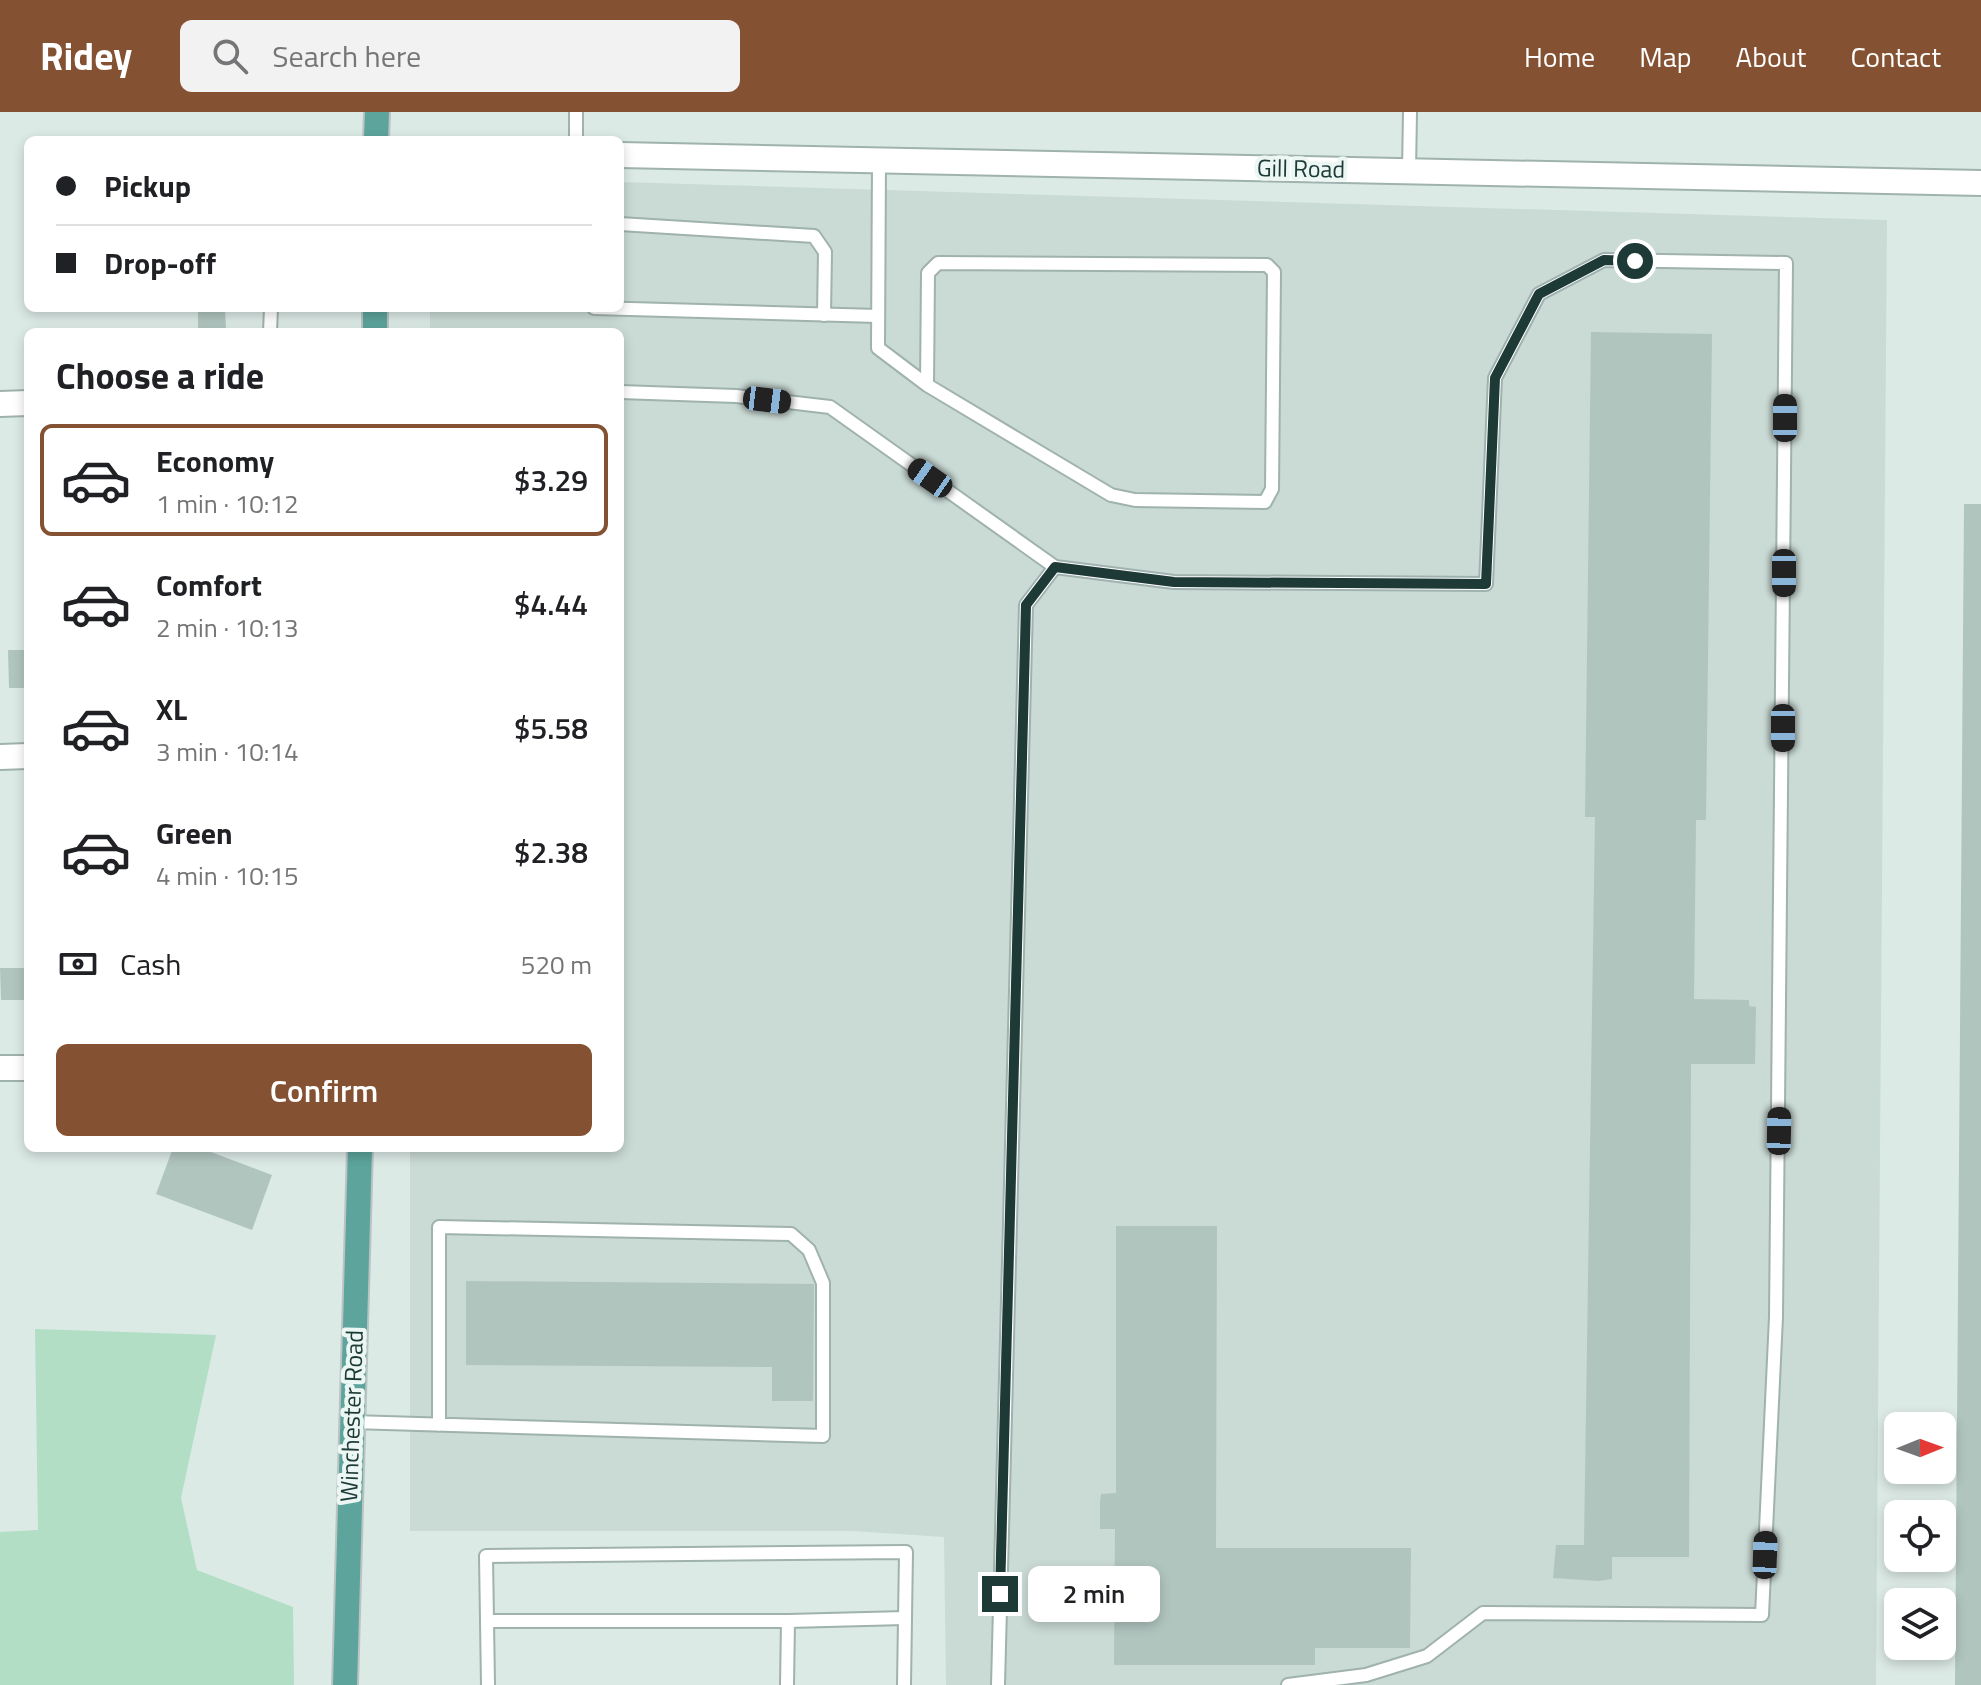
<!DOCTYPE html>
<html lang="en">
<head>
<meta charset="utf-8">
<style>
  :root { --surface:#fff; --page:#f2f2f2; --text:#202124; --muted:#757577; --line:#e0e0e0; --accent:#845233 }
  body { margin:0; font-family:"Titillium Web",sans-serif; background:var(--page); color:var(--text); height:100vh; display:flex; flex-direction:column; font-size:30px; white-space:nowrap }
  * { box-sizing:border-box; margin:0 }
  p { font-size:26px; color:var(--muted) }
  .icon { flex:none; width:44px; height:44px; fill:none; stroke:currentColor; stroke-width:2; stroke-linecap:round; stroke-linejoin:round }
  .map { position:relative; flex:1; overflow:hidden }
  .drawer { position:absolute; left:24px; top:216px; width:600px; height:824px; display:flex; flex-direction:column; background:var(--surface); border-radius:12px; box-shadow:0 4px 12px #0003 }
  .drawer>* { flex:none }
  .top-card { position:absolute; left:24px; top:24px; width:600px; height:176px; border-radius:12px; box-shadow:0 4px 12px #0003; display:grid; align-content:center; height:176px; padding:0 32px; background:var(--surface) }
  .needle { width:52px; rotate:89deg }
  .controls { position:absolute; left:1884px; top:1300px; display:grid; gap:16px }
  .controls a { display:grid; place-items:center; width:72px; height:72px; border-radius:12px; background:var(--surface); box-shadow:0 4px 12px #0003; font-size:40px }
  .end { position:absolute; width:36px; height:36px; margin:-18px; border:10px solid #1d3a37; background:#fff; box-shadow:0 0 0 4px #fff }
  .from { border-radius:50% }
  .bubble { position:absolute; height:56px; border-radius:12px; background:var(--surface); box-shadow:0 4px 12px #0003; font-size:26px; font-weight:600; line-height:56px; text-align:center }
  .car { position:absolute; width:24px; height:48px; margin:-24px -12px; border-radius:10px; box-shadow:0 0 6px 2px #0007; background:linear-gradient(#222 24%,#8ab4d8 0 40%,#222 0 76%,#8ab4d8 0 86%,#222 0) }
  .top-card b { display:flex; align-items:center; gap:28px; height:76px; font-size:30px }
  .top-card b+b { border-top:2px solid var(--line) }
  .top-card i { width:20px; height:20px; background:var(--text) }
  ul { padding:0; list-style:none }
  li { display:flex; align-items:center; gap:24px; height:112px; margin:0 16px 12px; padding:0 16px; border:4px solid transparent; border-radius:12px }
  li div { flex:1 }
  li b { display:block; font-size:30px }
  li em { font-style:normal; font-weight:600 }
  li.on { border-color:var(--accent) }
  li>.icon { width:72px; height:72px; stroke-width:1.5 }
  h2 { padding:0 32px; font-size:36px; line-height:96px }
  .pay { display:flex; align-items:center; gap:20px; height:88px; padding:0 32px; font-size:30px }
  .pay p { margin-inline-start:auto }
  .primary-button { display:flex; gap:16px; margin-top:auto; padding:16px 32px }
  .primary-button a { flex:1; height:92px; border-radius:12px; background:var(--accent); color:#fff; font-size:32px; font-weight:600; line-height:92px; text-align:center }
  header { display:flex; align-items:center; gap:48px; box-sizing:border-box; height:112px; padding:0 40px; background:var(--accent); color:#fff }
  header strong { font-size:38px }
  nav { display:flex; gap:44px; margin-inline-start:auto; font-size:28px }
  .search { width:560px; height:72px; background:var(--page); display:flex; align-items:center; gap:20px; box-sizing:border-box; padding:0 28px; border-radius:12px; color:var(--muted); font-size:30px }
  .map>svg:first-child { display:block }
  .built { fill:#cadad5 }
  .green { fill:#b2dec5 }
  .building { fill:#b1c5bf }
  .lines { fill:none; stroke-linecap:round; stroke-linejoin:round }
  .service-casing { stroke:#9fb2ae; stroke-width:16 }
  .minor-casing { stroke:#9fb2ae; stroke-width:28 }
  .tertiary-casing { stroke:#9fb2ae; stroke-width:28 }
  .primary-casing { stroke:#bbc4c3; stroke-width:28 }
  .service { stroke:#fff; stroke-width:12 }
  .minor { stroke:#fff; stroke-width:24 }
  .tertiary { stroke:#fff; stroke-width:24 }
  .primary { stroke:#5ca49c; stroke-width:24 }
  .route { stroke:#1d3a37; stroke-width:10 }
  .labels { text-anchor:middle; stroke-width:8; stroke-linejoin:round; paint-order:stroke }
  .street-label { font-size:24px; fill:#1d3a37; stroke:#ecf7f3 }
</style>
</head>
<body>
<header>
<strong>Ridey</strong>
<div class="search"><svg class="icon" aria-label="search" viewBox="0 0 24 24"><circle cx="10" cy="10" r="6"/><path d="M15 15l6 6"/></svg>Search here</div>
<nav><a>Home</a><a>Map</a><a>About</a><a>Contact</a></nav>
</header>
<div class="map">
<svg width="1981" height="1573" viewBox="0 0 1981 1573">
  <rect width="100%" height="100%" fill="#dceae6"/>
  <!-- built -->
  <path class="built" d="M 620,70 L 1887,108 L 1876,1573 L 946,1573 L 944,1425 L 852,1419 L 410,1419 L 410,1036 L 620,1036 L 620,220 L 430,220 L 430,196 L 620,196 Z"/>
  <!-- green -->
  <path class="green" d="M 35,1217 L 216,1223 L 181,1386 L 197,1458 L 293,1495 L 294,1573 L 0,1573 L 0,1420 L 38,1418 Z"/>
  <!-- building -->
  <g class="building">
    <path d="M 198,196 L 225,196 L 226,217 L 198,218 Z"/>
    <path d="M 1591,220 L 1712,222 L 1706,708 L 1696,708 L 1694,887 L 1749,888 L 1749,894 L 1756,895 L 1755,952 L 1691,952 L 1689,1445 L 1612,1445 L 1612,1467 L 1599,1469 L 1553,1466 L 1556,1433 L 1584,1433 L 1595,705 L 1585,705 Z"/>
    <path d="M 1964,392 L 1981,392 L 1981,1573 L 1955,1573 Z"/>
    <path d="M 8,538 L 28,538 L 28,576 L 9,576 Z"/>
    <path d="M 0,856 L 28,856 L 28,888 L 1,888 Z"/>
    <path d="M 173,1036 L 212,1036 L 211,1040 L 272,1063 L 252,1118 L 156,1082 Z"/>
    <path d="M 1116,1114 L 1217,1114 L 1216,1436 L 1411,1436 L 1410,1536 L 1315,1536 L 1315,1553 L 1114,1553 L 1115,1417 L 1100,1417 L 1100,1391 L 1101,1382 L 1116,1381 Z"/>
    <path d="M 466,1169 L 814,1172 L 813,1289 L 772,1289 L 772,1255 L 466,1253 Z"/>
  </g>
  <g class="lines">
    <!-- service casing -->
    <g class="service-casing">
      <g id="service">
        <path d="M 576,28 L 576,0"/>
        <path d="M 879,49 L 878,236 L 927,273 L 1111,383 L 1135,388 L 1265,390 L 1272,377 L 1274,160 L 1267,153 L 938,151 L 928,161 L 927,273"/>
        <path d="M 1409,59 L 1410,0"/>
        <path d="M 620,112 L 814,124 L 825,140 L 824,203"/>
        <path d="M 594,196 L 878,204"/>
        <path d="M 270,220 L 271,196"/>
        <path d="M 620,280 L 736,284 L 830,295 L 1055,455 L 1174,470 L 1486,472 L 1495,266 L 1539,182 L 1604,148 L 1786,151 L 1776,1205 L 1762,1503 L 1483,1501 L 1427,1544 L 1366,1563 L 1288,1573"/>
        <path d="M 352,1310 L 823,1324 L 823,1171 L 809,1138 L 791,1122 L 439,1115 L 439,1313"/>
        <path d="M 487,1509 L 788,1509"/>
        <path d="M 488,1573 L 486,1444 L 906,1440 L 904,1573"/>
        <path d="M 787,1573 L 788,1509 L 905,1506"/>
        <path d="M 998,1573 L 1026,493 L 1055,455"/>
      </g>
    </g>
    <!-- minor casing -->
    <g class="minor-casing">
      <g id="minor">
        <path d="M 620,43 L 1981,71"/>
        <path d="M 0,645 L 28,644"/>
        <path d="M 0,956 L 28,956"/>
      </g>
    </g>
    <!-- tertiary casing -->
    <g class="tertiary-casing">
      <path id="tertiary" d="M 0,292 L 28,291"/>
    </g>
    <!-- primary casing -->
    <g class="primary-casing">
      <g id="primary">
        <path d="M 376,28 L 377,0"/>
        <path d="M 375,220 L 375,196"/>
        <path d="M 345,1573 L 360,1036"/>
      </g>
    </g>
    <!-- service -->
    <use href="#service" class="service"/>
    <!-- minor -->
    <use href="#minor" class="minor"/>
    <!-- tertiary -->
    <use href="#tertiary" class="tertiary"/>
    <!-- primary -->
    <use href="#primary" class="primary"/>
  </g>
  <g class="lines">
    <!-- route -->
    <path class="route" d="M 1000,1482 L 1026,493 L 1055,455 L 1174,470 L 1486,472 L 1495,266 L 1539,182 L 1604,148 L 1635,149"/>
  </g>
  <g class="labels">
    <!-- street labels -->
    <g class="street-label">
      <text transform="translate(1301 57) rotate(1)" y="8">Gill Road</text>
      <text transform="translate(352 1304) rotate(-88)" y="8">Winchester Road</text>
    </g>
  </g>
</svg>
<div class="controls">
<a><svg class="needle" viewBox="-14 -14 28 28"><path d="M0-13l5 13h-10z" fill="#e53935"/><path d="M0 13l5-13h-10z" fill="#757577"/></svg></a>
<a><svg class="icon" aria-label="locate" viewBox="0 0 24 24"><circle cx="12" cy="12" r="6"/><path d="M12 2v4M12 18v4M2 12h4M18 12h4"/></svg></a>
<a><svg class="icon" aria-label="layers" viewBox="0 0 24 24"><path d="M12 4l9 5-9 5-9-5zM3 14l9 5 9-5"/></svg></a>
</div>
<i class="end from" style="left:1635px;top:149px"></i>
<i class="end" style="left:1000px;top:1482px"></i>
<div class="bubble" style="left:1028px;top:1454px;width:132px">2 min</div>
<i class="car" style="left:767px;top:288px;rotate:97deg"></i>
<i class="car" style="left:1785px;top:306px;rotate:0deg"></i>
<i class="car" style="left:930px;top:366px;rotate:305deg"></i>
<i class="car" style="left:1784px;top:461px;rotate:180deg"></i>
<i class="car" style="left:1783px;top:616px;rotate:180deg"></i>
<i class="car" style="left:1779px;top:1019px;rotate:1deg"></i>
<i class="car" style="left:1765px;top:1443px;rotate:2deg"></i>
<div class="top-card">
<b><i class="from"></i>Pickup</b>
<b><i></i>Drop-off</b>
</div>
<section class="drawer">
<h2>Choose a ride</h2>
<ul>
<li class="on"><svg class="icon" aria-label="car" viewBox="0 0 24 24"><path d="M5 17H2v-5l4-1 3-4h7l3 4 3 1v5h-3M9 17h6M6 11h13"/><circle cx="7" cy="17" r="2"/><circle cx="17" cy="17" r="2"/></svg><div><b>Economy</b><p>1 min · 10:12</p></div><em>$3.29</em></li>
<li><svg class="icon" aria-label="car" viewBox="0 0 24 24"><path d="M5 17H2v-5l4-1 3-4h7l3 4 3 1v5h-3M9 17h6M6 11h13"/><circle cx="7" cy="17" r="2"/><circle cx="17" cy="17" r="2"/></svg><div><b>Comfort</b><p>2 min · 10:13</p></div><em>$4.44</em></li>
<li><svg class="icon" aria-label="car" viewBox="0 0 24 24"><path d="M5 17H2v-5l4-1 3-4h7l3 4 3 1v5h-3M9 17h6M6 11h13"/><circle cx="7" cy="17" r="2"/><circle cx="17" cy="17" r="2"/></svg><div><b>XL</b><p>3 min · 10:14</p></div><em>$5.58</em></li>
<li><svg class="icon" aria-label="car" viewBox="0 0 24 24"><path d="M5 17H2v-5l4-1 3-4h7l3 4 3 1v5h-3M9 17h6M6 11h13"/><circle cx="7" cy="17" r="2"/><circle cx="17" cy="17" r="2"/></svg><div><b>Green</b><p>4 min · 10:15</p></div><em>$2.38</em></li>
</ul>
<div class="pay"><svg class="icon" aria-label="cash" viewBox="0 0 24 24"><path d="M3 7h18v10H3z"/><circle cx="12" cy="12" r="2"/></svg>Cash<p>520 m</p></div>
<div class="primary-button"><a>Confirm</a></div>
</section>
</div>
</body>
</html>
